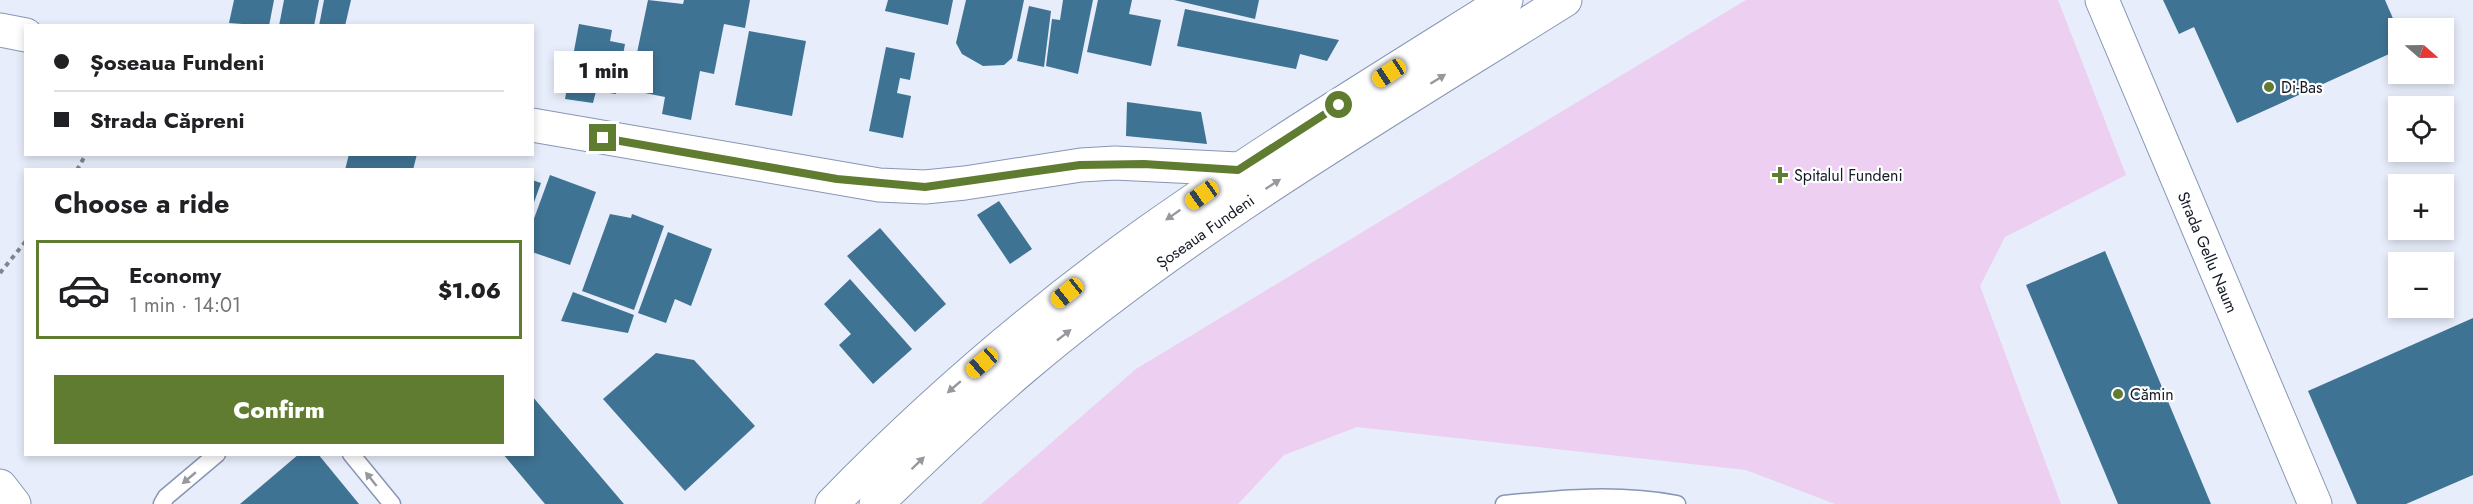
<!DOCTYPE html>
<html lang="en">
<head>
<meta charset="utf-8">
<style>
  :root { --surface:#fff; --page:#f2f2f2; --text:#202124; --muted:#757577; --line:#e0e0e0; --accent:#607c31 }
  body { margin:0; font-family:Jost,sans-serif; background:var(--page); color:var(--text); height:100vh; display:flex; flex-direction:column; font-size:22px; white-space:nowrap }
  * { box-sizing:border-box; margin:0 }
  p { font-size:20px; color:var(--muted) }
  .icon { flex:none; width:33px; height:33px; fill:none; stroke:currentColor; stroke-width:2; stroke-linecap:round; stroke-linejoin:round }
  .map { position:relative; flex:1; overflow:hidden }
  .panel { position:absolute; left:24px; top:168px; width:510px; height:288px; display:flex; flex-direction:column; background:var(--surface); border-radius:0px; box-shadow:0 3px 9px #0003 }
  .panel>* { flex:none }
  .banner { position:absolute; left:24px; top:24px; width:510px; height:132px; border-radius:0px; box-shadow:0 3px 9px #0003; display:grid; align-content:center; height:132px; padding:0 30px; background:var(--surface) }
  .needle { width:39px; rotate:110deg }
  .buttons { position:absolute; left:2388px; top:18px; display:grid; gap:12px }
  .buttons a { display:grid; place-items:center; width:66px; height:66px; border-radius:0px; background:var(--surface); box-shadow:0 3px 9px #0003; font-size:30px }
  .end { position:absolute; width:27px; height:27px; margin:-14px; border:8px solid #607c31; background:#fff; box-shadow:0 0 0 3px #fff }
  .from { border-radius:50% }
  .bubble { position:absolute; height:42px; border-radius:0px; background:var(--surface); box-shadow:0 3px 9px #0003; font-size:20px; font-weight:800; line-height:42px; text-align:center }
  .car { position:absolute; width:18px; height:36px; margin:-18px -9px; border-radius:8px; box-shadow:0 0 4px 2px #0007; background:linear-gradient(#f5c518 24%,#345 0 40%,#f5c518 0 76%,#345 0 86%,#f5c518 0) }
  .banner b { display:flex; align-items:center; gap:21px; height:57px; font-size:22px }
  .banner b+b { border-top:2px solid var(--line) }
  .banner i { width:15px; height:15px; background:var(--text) }
  ul { padding:0; list-style:none }
  li { display:flex; align-items:center; gap:18px; height:99px; margin:0 12px 9px; padding:0 18px; border:3px solid transparent; border-radius:0px }
  li div { flex:1 }
  li b { display:block; font-size:22px }
  li em { font-style:normal; font-weight:800 }
  li.selected { border-color:var(--accent) }
  li>.icon { width:54px; height:54px; stroke-width:1.5 }
  h2 { padding:0 30px; font-size:27px; line-height:72px }
  .primary-button { display:flex; gap:12px; margin-top:auto; padding:12px 30px }
  .primary-button a { flex:1; height:69px; border-radius:0px; background:var(--accent); color:#fff; font-size:24px; font-weight:800; line-height:69px; text-align:center }
  .map>svg:first-child { display:block }
  .green { fill:#eccff1 }
  .building { fill:#3f7393 }
  .lines { fill:none; stroke-linecap:round; stroke-linejoin:round }
  .lane-casing { stroke:#8896b5; stroke-width:19 }
  .street-casing { stroke:#8896b5; stroke-width:35 }
  .secondary-casing { stroke:#8896b5; stroke-width:35 }
  .path { stroke:#7f8491; stroke-width:4; stroke-dasharray:4.5 4.5; stroke-linecap:butt }
  .lane { stroke:#fff; stroke-width:16 }
  .street { stroke:#fff; stroke-width:33 }
  .secondary { stroke:#fff; stroke-width:33 }
  .oneway { fill:#96989d }
  .route { stroke:#607c31; stroke-width:8 }
  .poi-dot { fill:#607c31; stroke:#fff; stroke-width:2 }
  .labels { text-anchor:middle; stroke-width:4.5; stroke-linejoin:round; paint-order:stroke }
  .poi-label { font-size:16px; fill:#151a26; stroke:#fff; text-anchor:start }
  .street-label { font-size:16px; fill:#151a26; stroke:#fff }
</style>
</head>
<body>
<div class="map">
<svg width="2473" height="504" viewBox="0 0 2473 504">
  <rect width="100%" height="100%" fill="#e7edfa"/>
  <!-- green -->
  <path class="green" d="M 1746,0 L 2058,0 L 2126,175 L 2005,237 L 1980,286 L 2061,504 L 1835,504 L 1746,470 L 1357,427 L 1284,455 L 1238,504 L 981,504 L 1136,369 Z"/>
  <!-- building -->
  <g class="building">
    <path d="M 234,0 L 274,0 L 269,26 L 229,23 Z"/>
    <path d="M 284,0 L 319,0 L 314,26 L 279,26 Z"/>
    <path d="M 324,0 L 351,0 L 345,26 L 319,26 Z"/>
    <path d="M 648,0 L 683,4 L 684,0 L 750,0 L 745,28 L 724,24 L 714,74 L 700,71 L 691,120 L 662,114 L 665,97 L 640,92 L 644,73 L 633,72 Z"/>
    <path d="M 888,0 L 953,0 L 948,25 L 885,11 Z"/>
    <path d="M 966,0 L 1024,0 L 1012,58 L 1004,65 L 983,66 L 962,54 L 956,43 Z"/>
    <path d="M 1063,0 L 1093,0 L 1078,74 L 1046,66 L 1052,19 L 1060,20 Z"/>
    <path d="M 1098,0 L 1132,0 L 1129,14 L 1161,20 L 1151,66 L 1087,52 Z"/>
    <path d="M 1174,0 L 1259,0 L 1255,19 Z"/>
    <path d="M 2163,0 L 2385,0 L 2398,30 L 2398,50 L 2237,123 L 2194,27 L 2179,34 Z"/>
    <path d="M 1029,6 L 1051,11 L 1044,67 L 1017,61 Z"/>
    <path d="M 1185,9 L 1339,40 L 1327,61 L 1300,54 L 1296,69 L 1177,46 Z"/>
    <path d="M 579,24 L 612,30 L 610,41 L 625,44 L 616,94 L 596,91 L 593,103 L 565,99 Z"/>
    <path d="M 749,31 L 806,41 L 792,116 L 735,105 Z"/>
    <path d="M 886,47 L 915,53 L 910,80 L 900,78 L 897,93 L 911,96 L 903,138 L 869,131 Z"/>
    <path d="M 1127,102 L 1201,112 L 1207,144 L 1126,136 Z"/>
    <path d="M 349,154 L 417,154 L 413,170 L 345,170 Z"/>
    <path d="M 550,175 L 596,192 L 570,265 L 532,252 L 532,224 Z"/>
    <path d="M 532,180 L 541,183 L 533,205 L 532,205 Z"/>
    <path d="M 999,201 L 1032,249 L 1010,264 L 977,215 Z"/>
    <path d="M 610,214 L 631,218 L 632,214 L 664,226 L 634,310 L 582,291 Z"/>
    <path d="M 880,228 L 946,304 L 915,332 L 847,256 Z"/>
    <path d="M 668,232 L 712,249 L 691,306 L 675,299 L 666,323 L 638,313 Z"/>
    <path d="M 2105,251 L 2211,504 L 2118,504 L 2026,285 Z"/>
    <path d="M 850,279 L 912,349 L 873,384 L 839,345 L 851,334 L 824,304 Z"/>
    <path d="M 573,292 L 634,315 L 628,333 L 561,321 Z"/>
    <path d="M 2473,318 L 2473,475 L 2406,504 L 2357,504 L 2308,391 Z"/>
    <path d="M 656,353 L 694,360 L 755,426 L 685,491 L 603,399 Z"/>
    <path d="M 532,396 L 624,504 L 545,504 L 503,454 L 532,454 Z"/>
    <path d="M 299,454 L 318,454 L 359,504 L 240,504 Z"/>
  </g>
  <g class="lines">
    <!-- lane casing -->
    <g class="lane-casing">
      <g id="lane">
        <path d="M 351,454 L 392,504"/>
        <path d="M 162,504 L 166,497 L 217,454"/>
        <path d="M 1504,504 C 1563,498 1619,493 1677,504"/>
      </g>
    </g>
    <!-- street casing -->
    <g class="street-casing">
      <g id="street">
        <path d="M 2102,0 L 2315,504"/>
        <path d="M 0,30 L 26,35"/>
        <path d="M 532,125 L 879,185 L 925,187 L 965,183 L 1081,165 L 1115,163 L 1238,169"/>
        <path d="M 0,486 L 14,504"/>
      </g>
    </g>
    <!-- secondary casing -->
    <g class="secondary-casing">
      <g id="secondary">
        <path d="M 832,504 C 929,404 1035,313 1148,232 C 1264,150 1385,76 1506,0"/>
        <path d="M 876,504 C 924,458 971,412 1022,369 C 1189,227 1380,116 1565,0"/>
      </g>
    </g>
    <!-- path -->
    <g class="path">
      <path d="M 77,170 L 86,154"/>
      <path d="M 0,273 L 26,241"/>
    </g>
    <!-- lane -->
    <use href="#lane" class="lane"/>
    <!-- street -->
    <use href="#street" class="street"/>
    <!-- secondary -->
    <use href="#secondary" class="secondary"/>
  </g>
  <!-- one-way arrows -->
  <defs><path id="oneway-solid" d="M-6-.8H1V-3.2L6.5 0L1 3.2V.8H-6Z" transform="scale(1.5)"/></defs>
  <g class="oneway">
    <use href="#oneway-solid" transform="translate(1438 79) rotate(-32)"/>
    <use href="#oneway-solid" transform="translate(1273 184) rotate(-33)"/>
    <use href="#oneway-solid" transform="translate(1173 215) rotate(145)"/>
    <use href="#oneway-solid" transform="translate(1064 335) rotate(-38)"/>
    <use href="#oneway-solid" transform="translate(954 387) rotate(139)"/>
    <use href="#oneway-solid" transform="translate(918 463) rotate(-44)"/>
    <use href="#oneway-solid" transform="translate(189 478) rotate(140)"/>
    <use href="#oneway-solid" transform="translate(371 479) rotate(-129)"/>
  </g>
  <g class="lines">
    <!-- route -->
    <path class="route" d="M 603,138 L 837,179 L 925,187 L 1080,165 L 1144,164 L 1238,170 L 1339,105"/>
  </g>
  <!-- markers -->
  <g class="poi-dot">
    <circle cx="2269" cy="87" r="6"/>
    <path d="M1777 166h6v6h6v6h-6v6h-6v-6h-6v-6h6z"/>
    <circle cx="2118" cy="394" r="6"/>
  </g>
  <g class="labels">
    <!-- poi labels -->
    <g class="poi-label">
      <text x="2281" y="93">Di-Bas</text>
      <text x="1794" y="181">Spitalul Fundeni</text>
      <text x="2130" y="400">Cămin</text>
    </g>
    <!-- street labels -->
    <g class="street-label">
      <text transform="translate(1205 231) rotate(-35)" y="6">Șoseaua Fundeni</text>
      <text transform="translate(2208 252) rotate(67)" y="6">Strada Gellu Naum</text>
    </g>
  </g>
</svg>
<div class="buttons">
<a><svg class="needle" viewBox="-14 -14 28 28"><path d="M0-13l5 13h-10z" fill="#e53935"/><path d="M0 13l5-13h-10z" fill="#757577"/></svg></a>
<a><svg class="icon" aria-label="locate" viewBox="0 0 24 24"><circle cx="12" cy="12" r="6"/><path d="M12 2v4M12 18v4M2 12h4M18 12h4"/></svg></a>
<a>+</a>
<a>−</a>
</div>
<i class="end from" style="left:1339px;top:105px"></i>
<i class="end" style="left:603px;top:138px"></i>
<div class="bubble" style="left:554px;top:51px;width:99px">1 min</div>
<i class="car" style="left:1389px;top:73px;rotate:237deg"></i>
<i class="car" style="left:1202px;top:195px;rotate:235deg"></i>
<i class="car" style="left:1067px;top:293px;rotate:231deg"></i>
<i class="car" style="left:982px;top:363px;rotate:229deg"></i>
<div class="banner">
<b><i class="from"></i>Șoseaua Fundeni</b>
<b><i></i>Strada Căpreni</b>
</div>
<section class="panel">
<h2>Choose a ride</h2>
<ul>
<li class="selected"><svg class="icon" aria-label="car" viewBox="0 0 24 24"><path d="M5 17H2v-5l4-1 3-4h7l3 4 3 1v5h-3M9 17h6M6 11h13"/><circle cx="7" cy="17" r="2"/><circle cx="17" cy="17" r="2"/></svg><div><b>Economy</b><p>1 min · 14:01</p></div><em>$1.06</em></li>
</ul>
<div class="primary-button"><a>Confirm</a></div>
</section>
</div>
</body>
</html>
